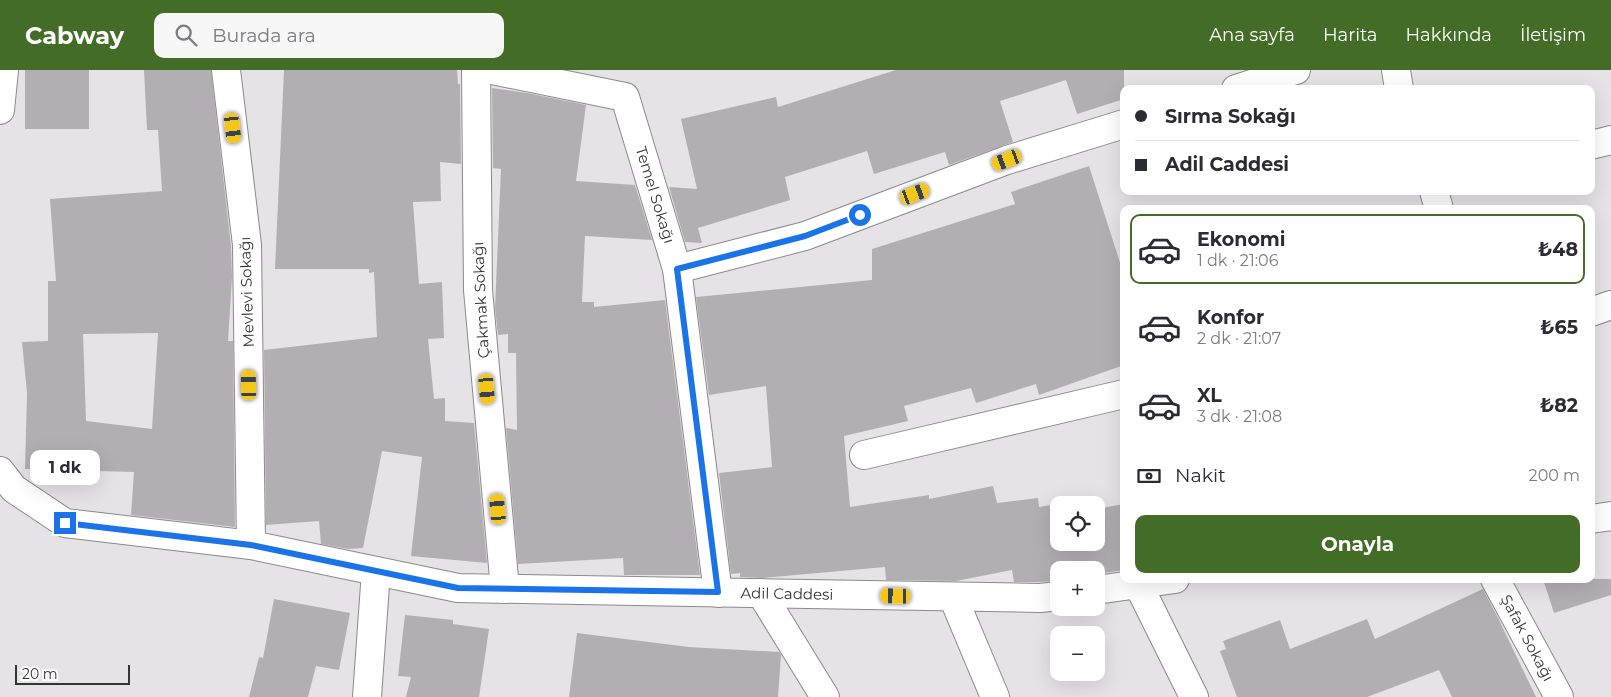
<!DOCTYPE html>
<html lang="tr">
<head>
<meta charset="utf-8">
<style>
  :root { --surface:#fff; --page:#f7f7f7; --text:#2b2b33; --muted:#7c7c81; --line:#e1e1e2; --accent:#436c27 }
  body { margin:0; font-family:Montserrat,sans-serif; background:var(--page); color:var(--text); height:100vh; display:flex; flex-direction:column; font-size:19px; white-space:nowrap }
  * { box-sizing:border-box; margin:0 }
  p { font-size:16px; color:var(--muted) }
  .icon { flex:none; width:28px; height:28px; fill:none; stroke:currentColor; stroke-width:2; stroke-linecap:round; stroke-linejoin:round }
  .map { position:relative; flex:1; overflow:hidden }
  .details { position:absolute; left:1120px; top:135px; width:475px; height:378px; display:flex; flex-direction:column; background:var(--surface); border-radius:10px; box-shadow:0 5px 20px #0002 }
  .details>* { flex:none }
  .banner { position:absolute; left:1120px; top:15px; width:475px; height:110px; border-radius:10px; box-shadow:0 5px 20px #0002; display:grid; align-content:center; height:110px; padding:0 15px; background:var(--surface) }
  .tools { position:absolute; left:1050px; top:426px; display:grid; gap:10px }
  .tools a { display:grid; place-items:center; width:55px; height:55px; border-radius:10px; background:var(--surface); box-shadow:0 5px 20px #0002; font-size:25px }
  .scale { position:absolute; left:15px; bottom:12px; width:115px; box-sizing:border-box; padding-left:5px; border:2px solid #353435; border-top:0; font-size:14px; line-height:18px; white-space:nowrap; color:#353435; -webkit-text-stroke:4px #fff; paint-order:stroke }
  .end { position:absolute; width:22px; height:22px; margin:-11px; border:6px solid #1a73e8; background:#fff; box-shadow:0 0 0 2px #fff }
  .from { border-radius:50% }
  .bubble { position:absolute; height:35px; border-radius:10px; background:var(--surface); box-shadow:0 5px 20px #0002; font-size:16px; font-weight:700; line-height:35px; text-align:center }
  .car { position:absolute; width:15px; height:30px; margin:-15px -8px; border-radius:6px; box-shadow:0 0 4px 1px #0007; background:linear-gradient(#f5c518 24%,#345 0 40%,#f5c518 0 76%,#345 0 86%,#f5c518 0) }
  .banner b { display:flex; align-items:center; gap:18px; height:48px; font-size:19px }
  .banner b+b { border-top:1px solid var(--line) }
  .banner i { width:12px; height:12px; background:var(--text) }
  ul { padding:9px 0 0; list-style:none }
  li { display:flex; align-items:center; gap:15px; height:70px; margin:0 10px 8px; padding:0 5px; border:2px solid transparent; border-radius:10px }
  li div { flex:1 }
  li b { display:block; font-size:19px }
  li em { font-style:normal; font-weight:700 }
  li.on { border-color:var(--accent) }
  li>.icon { width:45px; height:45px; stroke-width:1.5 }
  .pay { display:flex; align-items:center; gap:12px; height:55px; padding:0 15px; font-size:19px }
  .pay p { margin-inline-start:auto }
  .action { display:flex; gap:10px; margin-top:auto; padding:10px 15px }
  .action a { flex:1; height:58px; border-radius:10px; background:var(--accent); color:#fff; font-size:20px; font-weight:700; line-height:58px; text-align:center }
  header { display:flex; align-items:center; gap:30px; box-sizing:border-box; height:70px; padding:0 25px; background:var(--accent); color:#fff }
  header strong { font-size:24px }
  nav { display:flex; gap:28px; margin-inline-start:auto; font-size:18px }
  .search { width:350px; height:45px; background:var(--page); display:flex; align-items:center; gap:12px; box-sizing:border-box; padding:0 18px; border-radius:10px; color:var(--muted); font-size:19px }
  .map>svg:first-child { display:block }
  .building { fill:#b2afb2; fill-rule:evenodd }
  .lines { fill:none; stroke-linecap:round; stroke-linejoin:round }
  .street-casing { stroke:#8b898b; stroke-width:30 }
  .street { stroke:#fff; stroke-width:28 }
  .route { stroke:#1a73e8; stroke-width:6 }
  .labels { text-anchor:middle; stroke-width:5; stroke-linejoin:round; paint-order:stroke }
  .street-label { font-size:15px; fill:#353435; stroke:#fff }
</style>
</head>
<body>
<header>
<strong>Cabway</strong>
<div class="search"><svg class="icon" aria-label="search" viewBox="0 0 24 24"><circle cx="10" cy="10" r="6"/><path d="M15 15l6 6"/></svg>Burada ara</div>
<nav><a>Ana sayfa</a><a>Harita</a><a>Hakkında</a><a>İletişim</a></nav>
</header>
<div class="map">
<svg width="1611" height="627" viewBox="0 0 1611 627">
  <rect width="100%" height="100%" fill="#e6e3e6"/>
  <!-- building -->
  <g class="building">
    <rect x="25" y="0" width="64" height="59"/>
    <path d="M 144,0 L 211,0 L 231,176 L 232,207 L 228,271 L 233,271 L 235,457 L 131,445 L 134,402 L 25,399 L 27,323 L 22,272 L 48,271 L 48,211 L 56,211 L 50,129 L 162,121 L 158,60 L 147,60 ZM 158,263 L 152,359 L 86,351 L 83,264 Z"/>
    <path d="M 284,0 L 457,0 L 458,14 L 460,14 L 461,94 L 440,92 L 441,131 L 413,132 L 419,214 L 442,212 L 444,268 L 428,269 L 434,329 L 445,328 L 445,351 L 474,353 L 487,493 L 411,486 L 422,387 L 382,381 L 363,478 L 348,479 L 321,474 L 319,451 L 266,455 L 264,280 L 377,267 L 374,202 L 369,203 L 369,199 L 275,199 Z"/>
    <path d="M 896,0 L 1124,0 L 1124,29 L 1077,44 L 1066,10 L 1000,31 L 1013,72 L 949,95 L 945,82 L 874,104 L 867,81 L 785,107 L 790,130 L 698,158 L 702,173 L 685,172 L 669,117 L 697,119 L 681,49 L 776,27 L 778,37 Z"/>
    <path d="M 492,18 L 527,23 L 586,35 L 576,111 L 635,115 L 652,170 L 585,166 L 582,232 L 594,232 L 594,237 L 665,230 L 700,505 L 624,505 L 623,488 L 518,494 L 506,358 L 517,360 L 516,283 L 508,283 L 508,264 L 498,265 L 495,238 L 501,99 L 493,98 Z"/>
    <path d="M 1089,96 L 1124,205 L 1124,295 L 1039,325 L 1036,314 L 976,333 L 971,318 L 904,336 L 908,351 L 844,366 L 850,437 L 929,425 L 929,429 L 993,416 L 997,433 L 1038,428 L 1039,437 L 1086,429 L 1087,435 L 1059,435 L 1059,472 L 1096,472 L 1096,439 L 1124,434 L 1124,500 L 1096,504 L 1096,500 L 1059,500 L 1059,511 L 1039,512 L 1014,512 L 1012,500 L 956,511 L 886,510 L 885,497 L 762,508 L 740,507 L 740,503 L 731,504 L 719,403 L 772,397 L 766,316 L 709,325 L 696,227 L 872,210 L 872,179 L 1015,134 L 1011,122 Z"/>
    <path d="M 1543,509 L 1611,509 L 1611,525 L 1554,543 Z"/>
    <path d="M 1483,519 L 1498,548 L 1536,627 L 1452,627 L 1439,600 L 1367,627 L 1237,627 L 1220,581 L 1226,579 L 1223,571 L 1280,550 L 1290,579 L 1367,549 L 1375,569 Z"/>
    <path d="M 274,529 L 350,543 L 339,600 L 316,596 L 308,627 L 249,627 L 259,587 L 263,588 Z"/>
    <path d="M 405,545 L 453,550 L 453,554 L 489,559 L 479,627 L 406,627 L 411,607 L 398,606 Z"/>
    <path d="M 577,563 L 689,577 L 779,582 L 781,585 L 778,627 L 569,627 Z"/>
  </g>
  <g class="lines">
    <!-- street casing -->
    <g class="street-casing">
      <g id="street">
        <path d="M 226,0 L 247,175 L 251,475"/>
        <path d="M 476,0 L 478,220 L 505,519"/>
        <path d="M 492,0 L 625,27 L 677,199 L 718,523"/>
        <path d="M 1396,0 L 1399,19"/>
        <path d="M 1236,19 L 1296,0"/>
        <path d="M 0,40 L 4,0"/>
        <path d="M 1591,75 L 1611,70"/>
        <path d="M 1434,121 L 1439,139"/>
        <path d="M 677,199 L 805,166 L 1007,90 L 1124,54"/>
        <path d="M 1591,242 L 1611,235"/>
        <path d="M 864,385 L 1124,324"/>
        <path d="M 0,401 L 14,419 L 65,453 L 251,475 L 458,518 L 1040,528 L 1059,526"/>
        <path d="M 1591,449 L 1611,446"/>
        <path d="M 1495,509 L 1559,627"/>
        <path d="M 1138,514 L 1194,627"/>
        <path d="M 1096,520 L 1175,509"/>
        <path d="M 761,523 L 825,627"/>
        <path d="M 953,527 L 995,627"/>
        <path d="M 367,627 L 376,501"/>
      </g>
    </g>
    <!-- street -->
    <use href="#street" class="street"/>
  </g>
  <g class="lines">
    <!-- route -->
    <path class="route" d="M 65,453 L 251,475 L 458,518 L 718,522 L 677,199 L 805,166 L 860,145"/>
  </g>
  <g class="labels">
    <!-- street labels -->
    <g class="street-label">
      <text transform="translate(655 125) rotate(73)" y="5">Temel Sokağı</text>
      <text transform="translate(247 222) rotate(-92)" y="5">Mevlevi Sokağı</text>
      <text transform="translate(481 230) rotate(-93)" y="5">Çakmak Sokağı</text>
      <text transform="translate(787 524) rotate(1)" y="5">Adil Caddesi</text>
      <text transform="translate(1527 568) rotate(62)" y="5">Şafak Sokağı</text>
    </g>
  </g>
</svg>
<div class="tools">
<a><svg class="icon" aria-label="locate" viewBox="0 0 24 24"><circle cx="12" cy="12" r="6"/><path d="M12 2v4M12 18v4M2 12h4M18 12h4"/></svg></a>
<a>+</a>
<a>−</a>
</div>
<div class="scale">20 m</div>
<i class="end from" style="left:860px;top:145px"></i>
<i class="end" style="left:65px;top:453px"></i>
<div class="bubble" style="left:30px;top:380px;width:70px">1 dk</div>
<i class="car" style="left:233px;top:58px;rotate:173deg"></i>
<i class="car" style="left:1007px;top:90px;rotate:249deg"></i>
<i class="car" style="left:915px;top:124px;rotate:69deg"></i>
<i class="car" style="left:249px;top:315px;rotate:359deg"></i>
<i class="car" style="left:487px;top:319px;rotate:175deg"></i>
<i class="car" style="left:498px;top:439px;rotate:355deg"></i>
<i class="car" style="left:896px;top:526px;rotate:271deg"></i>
<div class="banner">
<b><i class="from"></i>Sırma Sokağı</b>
<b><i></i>Adil Caddesi</b>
</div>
<section class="details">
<ul>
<li class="on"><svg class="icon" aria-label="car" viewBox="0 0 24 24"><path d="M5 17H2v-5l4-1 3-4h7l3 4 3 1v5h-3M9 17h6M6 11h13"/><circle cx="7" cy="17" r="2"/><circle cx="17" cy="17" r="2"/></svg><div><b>Ekonomi</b><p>1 dk · 21:06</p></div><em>₺48</em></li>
<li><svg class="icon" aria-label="car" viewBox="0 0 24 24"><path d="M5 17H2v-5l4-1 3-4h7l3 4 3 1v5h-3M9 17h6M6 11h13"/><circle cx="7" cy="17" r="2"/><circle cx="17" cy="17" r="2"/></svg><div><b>Konfor</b><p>2 dk · 21:07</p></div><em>₺65</em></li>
<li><svg class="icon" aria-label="car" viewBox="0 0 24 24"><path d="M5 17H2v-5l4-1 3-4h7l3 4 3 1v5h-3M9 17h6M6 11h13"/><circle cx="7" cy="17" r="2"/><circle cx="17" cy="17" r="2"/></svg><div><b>XL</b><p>3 dk · 21:08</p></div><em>₺82</em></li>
</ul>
<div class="pay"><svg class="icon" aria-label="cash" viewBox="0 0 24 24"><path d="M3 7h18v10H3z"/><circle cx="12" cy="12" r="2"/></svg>Nakit<p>200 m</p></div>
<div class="action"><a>Onayla</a></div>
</section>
</div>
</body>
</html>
